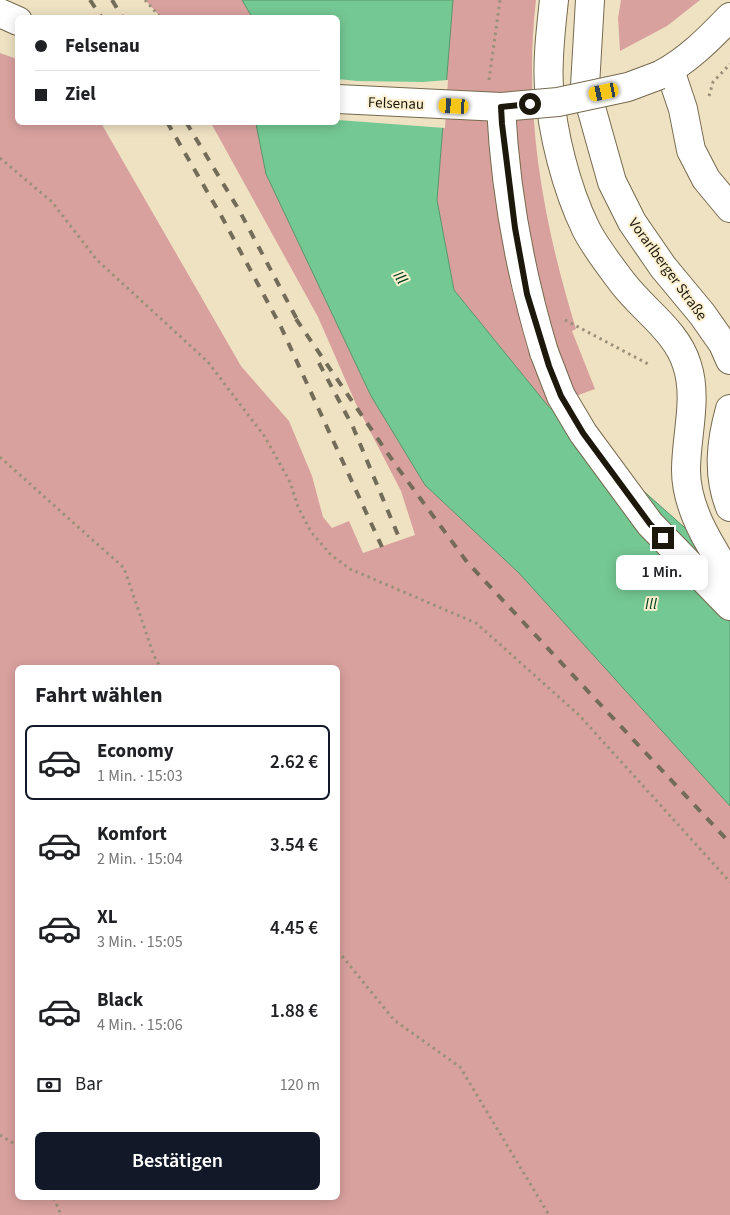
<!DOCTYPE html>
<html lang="de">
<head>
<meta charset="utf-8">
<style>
  :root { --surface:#fff; --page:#f6f6f6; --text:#202124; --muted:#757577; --line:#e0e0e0; --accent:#111827 }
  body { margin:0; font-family:"Source Sans 3",sans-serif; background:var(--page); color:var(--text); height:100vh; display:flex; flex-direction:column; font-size:19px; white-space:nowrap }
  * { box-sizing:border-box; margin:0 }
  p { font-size:16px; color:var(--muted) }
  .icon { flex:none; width:28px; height:28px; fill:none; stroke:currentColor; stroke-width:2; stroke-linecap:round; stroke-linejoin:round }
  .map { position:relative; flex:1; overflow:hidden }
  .drawer { position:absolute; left:15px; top:665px; width:325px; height:535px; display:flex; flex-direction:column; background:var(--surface); border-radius:8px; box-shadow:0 2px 12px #0003 }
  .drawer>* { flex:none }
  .guide { position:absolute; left:15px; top:15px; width:325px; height:110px; border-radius:8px; box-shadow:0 2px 12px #0003; display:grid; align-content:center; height:110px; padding:0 20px; background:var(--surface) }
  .end { position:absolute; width:22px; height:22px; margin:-11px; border:6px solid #1c180c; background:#fff; box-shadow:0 0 0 2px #fff }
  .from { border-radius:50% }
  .bubble { position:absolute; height:35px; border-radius:8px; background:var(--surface); box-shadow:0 2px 12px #0003; font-size:16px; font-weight:600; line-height:35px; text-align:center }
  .car { position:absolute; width:15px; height:30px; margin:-15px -8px; border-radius:6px; box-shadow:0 0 4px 1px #0007; background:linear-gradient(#f5c518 24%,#345 0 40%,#f5c518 0 76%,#345 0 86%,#f5c518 0) }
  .guide b { display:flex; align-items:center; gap:18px; height:48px; font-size:19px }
  .guide b+b { border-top:1px solid var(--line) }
  .guide i { width:12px; height:12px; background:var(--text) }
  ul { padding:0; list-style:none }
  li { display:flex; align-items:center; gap:15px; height:75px; margin:0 10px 8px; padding:0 10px; border:2px solid transparent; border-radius:8px }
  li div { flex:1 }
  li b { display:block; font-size:19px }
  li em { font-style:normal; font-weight:600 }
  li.on { border-color:var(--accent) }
  li>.icon { width:45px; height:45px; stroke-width:1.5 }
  h2 { padding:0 20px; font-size:22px; line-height:60px }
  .pay { display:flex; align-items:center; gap:12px; height:55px; padding:0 20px; font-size:19px }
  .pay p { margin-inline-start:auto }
  .cta { display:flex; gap:10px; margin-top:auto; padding:10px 20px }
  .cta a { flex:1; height:58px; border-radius:8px; background:var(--accent); color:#fff; font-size:20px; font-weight:600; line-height:58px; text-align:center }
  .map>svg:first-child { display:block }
  .green { fill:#d9a19e; fill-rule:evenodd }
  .water { fill:#74c893; stroke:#5a936a }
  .pier { fill:#efe2c3 }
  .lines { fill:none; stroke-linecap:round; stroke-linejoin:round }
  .street-casing { stroke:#756a4e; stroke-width:30 }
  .primary-casing { stroke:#756a4e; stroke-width:30 }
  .path { stroke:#9a9179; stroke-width:3; stroke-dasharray:2.5 4; stroke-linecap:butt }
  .street { stroke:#fff; stroke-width:28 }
  .primary { stroke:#fff; stroke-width:28 }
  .rail { stroke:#736c58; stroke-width:4; stroke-dasharray:9 9; stroke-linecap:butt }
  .street-bridge-casing { stroke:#756a4e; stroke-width:30; stroke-linecap:butt }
  .primary-bridge-casing { stroke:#756a4e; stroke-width:30; stroke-linecap:butt }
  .street-bridge { stroke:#fff; stroke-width:28 }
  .primary-bridge { stroke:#fff; stroke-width:28 }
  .route { stroke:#1c180c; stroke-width:6 }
  .labels { text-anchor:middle; stroke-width:4; stroke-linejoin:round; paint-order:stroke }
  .street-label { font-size:15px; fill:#1c180c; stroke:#fcf0d0 }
  .water-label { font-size:16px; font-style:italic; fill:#004625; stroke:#fcf0d0 }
</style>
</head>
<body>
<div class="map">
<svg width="730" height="1215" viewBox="0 0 730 1215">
  <rect width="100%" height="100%" fill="#efe2c3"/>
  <!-- green -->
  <g class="green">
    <path d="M 145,0 L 242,0 L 252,17 L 161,17 Z"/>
    <path d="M 453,0 L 536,0 C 523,112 543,222 576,329 L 572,331 L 595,389 L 548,406 L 454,290 L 437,200 Z"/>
    <path d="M 621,0 L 700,0 L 667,26 L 620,51 L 618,18 Z"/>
    <path d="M 0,53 L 17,59 L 18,122 L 101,123 L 241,366 L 289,421 L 312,476 L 323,517 L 332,528 L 349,521 L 363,553 L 415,535 L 401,491 L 356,404 L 318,317 L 211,123 L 256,123 L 266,174 L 371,396 L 425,485 L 519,573 L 730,806 L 730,1215 L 0,1215 ZM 18,668 L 338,668 L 338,1198 L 18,1198 Z"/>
  </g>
  <!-- water -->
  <path class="water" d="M 242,0 L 453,0 L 437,200 L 454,290 L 548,406 L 730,568 L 730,806 L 519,573 L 425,485 L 371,396 L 266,174 L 256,124 L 338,122 L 338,18 L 252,17 Z"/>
  <!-- pier -->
  <path class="pier" d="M 338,79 L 357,81 L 423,82 L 448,80 L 445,128 L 338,120 Z"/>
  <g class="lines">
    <!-- street casing -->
    <g class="street-casing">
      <g id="street">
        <path d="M 0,13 L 18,21"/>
        <path d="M 660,75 C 687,61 709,39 730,17"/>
      </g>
    </g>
    <!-- primary casing -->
    <g class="primary-casing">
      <g id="primary">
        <path d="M 554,0 C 551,28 547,59 549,87 C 552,132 566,188 586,229 C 595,247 610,266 622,282 C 643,310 677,331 687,365 C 698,398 686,436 686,470 C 686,509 710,545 730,577"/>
        <path d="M 590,0 L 585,86 L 612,182 L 632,222 L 663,267 L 702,314 L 723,344 L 730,360"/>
        <path d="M 670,70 L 683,109 L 691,150 L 706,179 L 730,208"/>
        <path d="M 544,352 L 561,396 L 583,433 L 650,524 L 730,606"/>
        <path d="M 730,409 C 721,441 717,474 730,507"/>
      </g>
    </g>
    <!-- path -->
    <g class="path">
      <path d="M 145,0 L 161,18"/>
      <path d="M 489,80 L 500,0"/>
      <path d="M 709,96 L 713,82 L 730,64"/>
      <path d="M 0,158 L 52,202 L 97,260 L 208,362 L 265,437 L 290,482 L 298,507 L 311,532 L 331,555 L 350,569 L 476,623 L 579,715 L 730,882"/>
      <path d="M 565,320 L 650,365"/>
      <path d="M 0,457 L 124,568 L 154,656 L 161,668"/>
      <path d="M 338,951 L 394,1020 L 460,1067 L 549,1215"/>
      <path d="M 0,1135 L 13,1143 L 18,1148"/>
      <path d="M 54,1198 L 61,1215"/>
    </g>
    <!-- street -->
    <use href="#street" class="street"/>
    <!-- primary -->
    <use href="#primary" class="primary"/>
    <!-- rail -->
    <g class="rail">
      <path d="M 90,0 L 102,18"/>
      <path d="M 112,0 L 123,18"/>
      <path d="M 167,122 L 223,219 L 281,327 L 382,547"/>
      <path d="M 186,122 L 239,210 L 300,325"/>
      <path d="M 296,319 L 395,464 L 467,562 L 730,843"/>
      <path d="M 319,363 L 353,427 L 400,540"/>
    </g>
    <!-- street-bridge casing -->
    <g class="street-bridge-casing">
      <path id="street-bridge" d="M 338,99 L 501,107 L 558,102 L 628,87 L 660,75"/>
    </g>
    <!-- primary-bridge casing -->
    <g class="primary-bridge-casing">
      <path id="primary-bridge" d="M 501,107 C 505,190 520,272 544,352"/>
    </g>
    <!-- street-bridge -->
    <use href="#street-bridge" class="street-bridge"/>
    <!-- primary-bridge -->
    <use href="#primary-bridge" class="primary-bridge"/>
  </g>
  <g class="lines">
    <!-- route -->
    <path class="route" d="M 530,104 L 501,107 L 502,124 L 515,228 L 527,294 L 549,366 L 561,396 L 583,433 L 650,524 L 663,538"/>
  </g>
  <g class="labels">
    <!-- street labels -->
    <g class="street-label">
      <text transform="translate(396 103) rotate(2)" y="5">Felsenau</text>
      <text transform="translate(668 269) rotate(54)" y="5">Vorarlberger Straße</text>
    </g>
    <!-- water labels -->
    <g class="water-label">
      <text transform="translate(401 277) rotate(57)" y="6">Ill</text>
      <text x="651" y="609">Ill</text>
    </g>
  </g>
</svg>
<i class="end from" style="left:530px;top:104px"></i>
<i class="end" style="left:663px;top:538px"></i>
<div class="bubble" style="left:616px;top:555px;width:92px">1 Min.</div>
<i class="car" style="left:604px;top:92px;rotate:258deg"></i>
<i class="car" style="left:454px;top:106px;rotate:273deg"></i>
<div class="guide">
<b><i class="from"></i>Felsenau</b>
<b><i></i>Ziel</b>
</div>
<section class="drawer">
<h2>Fahrt wählen</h2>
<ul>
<li class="on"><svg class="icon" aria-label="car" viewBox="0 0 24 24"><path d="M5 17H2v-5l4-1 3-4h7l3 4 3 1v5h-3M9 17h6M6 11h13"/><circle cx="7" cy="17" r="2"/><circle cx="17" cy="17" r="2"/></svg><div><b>Economy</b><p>1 Min. · 15:03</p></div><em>2.62 €</em></li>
<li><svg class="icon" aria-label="car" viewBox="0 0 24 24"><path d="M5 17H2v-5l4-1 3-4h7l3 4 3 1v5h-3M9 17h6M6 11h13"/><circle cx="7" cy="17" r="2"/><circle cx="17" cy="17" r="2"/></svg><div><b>Komfort</b><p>2 Min. · 15:04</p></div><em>3.54 €</em></li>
<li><svg class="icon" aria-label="car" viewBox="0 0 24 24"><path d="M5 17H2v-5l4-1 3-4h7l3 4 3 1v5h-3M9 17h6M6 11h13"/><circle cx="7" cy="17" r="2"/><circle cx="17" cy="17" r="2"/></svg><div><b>XL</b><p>3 Min. · 15:05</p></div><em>4.45 €</em></li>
<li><svg class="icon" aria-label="car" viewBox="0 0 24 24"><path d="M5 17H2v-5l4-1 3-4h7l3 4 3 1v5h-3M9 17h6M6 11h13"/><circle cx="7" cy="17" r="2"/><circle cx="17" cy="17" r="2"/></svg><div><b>Black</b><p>4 Min. · 15:06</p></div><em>1.88 €</em></li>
</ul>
<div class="pay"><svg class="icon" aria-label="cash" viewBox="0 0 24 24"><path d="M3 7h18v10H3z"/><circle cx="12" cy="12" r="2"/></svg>Bar<p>120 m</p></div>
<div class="cta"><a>Bestätigen</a></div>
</section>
</div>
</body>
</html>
